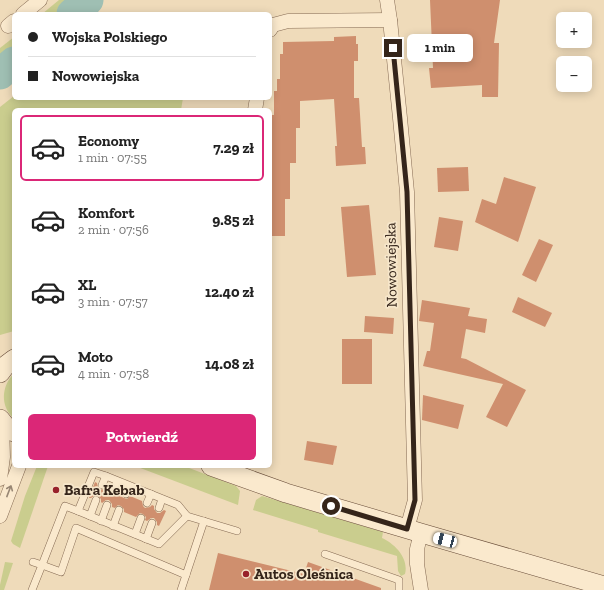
<!DOCTYPE html>
<html lang="pl">
<head>
<meta charset="utf-8">
<style>
  :root { --surface:#fff; --page:#f6f6f6; --text:#222; --muted:#767676; --line:#e0e0e0; --accent:#db2777 }
  body { margin:0; font-family:"Zilla Slab",serif; background:var(--page); color:var(--text); height:100vh; display:flex; flex-direction:column; font-size:15px; white-space:nowrap }
  * { box-sizing:border-box; margin:0 }
  p { font-size:13px; color:var(--muted) }
  .icon { flex:none; width:22px; height:22px; fill:none; stroke:currentColor; stroke-width:2; stroke-linecap:round; stroke-linejoin:round }
  .map { position:relative; flex:1; overflow:hidden }
  .sheet { position:absolute; left:12px; top:108px; width:260px; height:360px; display:flex; flex-direction:column; background:var(--surface); border-radius:6px; box-shadow:0 2px 10px #0003 }
  .sheet>* { flex:none }
  .top-card { position:absolute; left:12px; top:12px; width:260px; height:88px; border-radius:6px; box-shadow:0 2px 10px #0003; display:grid; align-content:center; height:88px; padding:0 16px; background:var(--surface) }
  .controls { position:absolute; left:556px; top:12px; display:grid; gap:8px }
  .controls a { display:grid; place-items:center; width:36px; height:36px; border-radius:6px; background:var(--surface); box-shadow:0 2px 10px #0003; font-size:20px }
  .end { position:absolute; width:18px; height:18px; margin:-9px; border:5px solid #35251a; background:#fff; box-shadow:0 0 0 2px #fff }
  .from { border-radius:50% }
  .bubble { position:absolute; height:28px; border-radius:6px; background:var(--surface); box-shadow:0 2px 10px #0003; font-size:13px; font-weight:800; line-height:28px; text-align:center }
  .car { position:absolute; width:12px; height:24px; margin:-12px -6px; border-radius:5px; box-shadow:0 0 3px 1px #0007; background:linear-gradient(#fff 24%,#345 0 40%,#fff 0 76%,#345 0 86%,#fff 0) }
  .top-card b { display:flex; align-items:center; gap:14px; height:38px; font-size:15px }
  .top-card b+b { border-top:1px solid var(--line) }
  .top-card i { width:10px; height:10px; background:var(--text) }
  ul { padding:7px 0 0; list-style:none }
  li { display:flex; align-items:center; gap:12px; height:66px; margin:0 8px 6px; padding:0 8px; border:2px solid transparent; border-radius:6px }
  li div { flex:1 }
  li b { display:block; font-size:15px }
  li em { font-style:normal; font-weight:800 }
  li.selected { border-color:var(--accent) }
  li>.icon { width:36px; height:36px; stroke-width:1.5 }
  .button { display:flex; gap:8px; margin-top:auto; padding:8px 16px }
  .button a { flex:1; height:46px; border-radius:6px; background:var(--accent); color:#fff; font-size:16px; font-weight:800; line-height:46px; text-align:center }
  .map>svg:first-child { display:block }
  .green { fill:#cacd8e }
  .lines { fill:none; stroke-linecap:round; stroke-linejoin:round }
  .river { stroke:#9fbfb3; stroke-width:31 }
  .building { fill:#cf8f6e }
  .service-casing { stroke:#866b54; stroke-width:8 }
  .minor-casing { stroke:#866b54; stroke-width:15 }
  .secondary-casing { stroke:#684c38; stroke-width:20 }
  .service { stroke:#fae9cd; stroke-width:7 }
  .minor { stroke:#fae9cd; stroke-width:14 }
  .secondary { stroke:#fae9cd; stroke-width:19 }
  .oneway { stroke:#988774 }
  .route { stroke:#35251a; stroke-width:5 }
  .poi-dot { fill:#98222b; stroke:#f6e6ca; stroke-width:1.5 }
  .labels { text-anchor:middle; stroke-width:3.5; stroke-linejoin:round; paint-order:stroke }
  .street-label { font-size:15px; fill:#35251a; stroke:#f6e6ca }
  .poi-label { font-size:15px; font-weight:bold; fill:#35251a; stroke:#f6e6ca; text-anchor:start }
</style>
</head>
<body>
<div class="map">
<svg width="604" height="590" viewBox="0 0 604 590">
  <rect width="100%" height="100%" fill="#efdbba"/>
  <!-- green -->
  <g class="green">
    <path d="M 59,0 L 78,0 L 61,14 L 42,14 Z"/>
    <path d="M 14,37 L 14,53 L 0,64 L 0,48 Z"/>
    <path d="M 14,96 L 14,98 L 183,98 L 181,110 L 14,110 L 14,331 L 0,335 L 0,107 Z"/>
    <path d="M 14,373 L 14,419 C 0,406 1,387 14,373 Z"/>
    <path d="M 37,466 L 48,466 L 20,548 L 13,544 L 11,541 L 25,496 Z"/>
    <path d="M 135,466 L 184,466 L 236,486 L 240,491 L 238,505 Z"/>
    <path d="M 262,496 L 383,532 L 382,538 C 395,544 409,558 405,574 L 401,576 L 398,571 L 397,556 L 318,532 L 318,530 L 253,510 L 256,500 Z"/>
    <path d="M 5,562 L 13,563 L 4,590 L 0,590 L 0,585 Z"/>
  </g>
  <g class="lines">
    <!-- river -->
    <g class="river">
      <path d="M 72,14 L 88,0"/>
      <path d="M 0,74 L 14,62"/>
    </g>
  </g>
  <!-- building -->
  <g class="building">
    <path d="M 430,0 L 500,0 L 494,43 L 499,43 L 498,97 L 482,97 L 482,85 L 431,88 L 429,68 L 433,68 Z"/>
    <path d="M 356,36 L 356,44 L 358,44 L 358,61 L 354,61 L 354,98 L 359,98 L 362,147 L 365,147 L 366,164 L 336,166 L 335,146 L 337,146 L 334,99 L 300,101 L 300,128 L 296,128 L 296,163 L 290,163 L 290,199 L 285,199 L 285,236 L 270,236 L 270,127 L 272,127 L 272,115 L 274,115 L 274,91 L 277,91 L 277,79 L 280,79 L 280,54 L 283,54 L 283,42 L 334,41 L 334,37 Z"/>
    <path d="M 468,167 L 469,191 L 438,192 L 437,168 Z"/>
    <path d="M 504,177 L 536,187 L 518,242 L 475,222 L 482,199 L 496,204 Z"/>
    <path d="M 369,205 L 376,275 L 347,277 L 341,207 Z"/>
    <path d="M 439,217 L 463,221 L 458,251 L 434,247 Z"/>
    <path d="M 539,239 L 553,245 L 536,282 L 522,275 Z"/>
    <path d="M 518,297 L 552,313 L 545,327 L 512,312 Z"/>
    <path d="M 422,300 L 470,308 L 468,316 L 487,319 L 485,333 L 466,329 L 461,358 L 466,359 L 526,390 L 507,427 L 486,417 L 503,384 L 423,366 L 427,351 L 430,351 L 434,323 L 419,321 Z"/>
    <path d="M 365,316 L 394,318 L 393,334 L 364,332 Z"/>
    <rect x="342" y="339" width="30" height="45"/>
    <path d="M 423,395 L 464,405 L 458,429 L 422,420 Z"/>
    <path d="M 307,441 L 337,446 L 333,465 L 304,460 Z"/>
    <path d="M 95,482 L 97,483 L 98,488 L 100,490 L 105,489 L 107,487 L 109,488 L 109,491 L 112,495 L 115,495 L 119,492 L 121,493 L 122,497 L 124,498 L 127,499 L 130,496 L 142,501 L 143,506 L 145,508 L 150,507 L 152,505 L 154,506 L 154,509 L 157,513 L 160,513 L 164,510 L 166,511 L 159,526 L 157,525 L 157,522 L 154,518 L 151,518 L 147,521 L 145,520 L 146,517 L 143,514 L 140,513 L 136,517 L 124,512 L 124,509 L 121,506 L 118,505 L 115,508 L 112,507 L 112,504 L 109,500 L 106,500 L 102,503 L 101,502 L 101,499 L 98,496 L 95,495 L 91,498 L 89,498 Z"/>
    <path d="M 218,553 L 304,574 L 308,562 L 381,588 L 381,590 L 209,590 Z"/>
  </g>
  <g class="lines">
    <!-- service casing -->
    <g class="service-casing">
      <g id="service">
        <path d="M 106,476 L 94,472 L 78,511 L 159,544 L 187,516"/>
        <path d="M 102,485 L 106,476 L 178,505 L 187,516 L 237,531"/>
        <path d="M 114,490 L 117,481"/>
        <path d="M 126,494 L 129,486"/>
        <path d="M 147,503 L 151,494"/>
        <path d="M 159,508 L 162,499"/>
        <path d="M 78,511 L 65,506 L 42,565 L 61,572 L 76,528 L 186,575 L 204,521"/>
        <path d="M 90,516 L 96,500"/>
        <path d="M 101,521 L 107,505"/>
        <path d="M 113,526 L 119,510"/>
        <path d="M 135,534 L 141,518"/>
        <path d="M 146,539 L 152,523"/>
        <path d="M 325,554 L 399,580 L 399,590"/>
        <path d="M 32,590 L 42,565 L 33,562"/>
        <path d="M 181,590 L 186,575"/>
      </g>
    </g>
    <!-- minor casing -->
    <g class="minor-casing">
      <g id="minor">
        <path d="M 387,0 L 390,20 L 400,118 L 407,192 L 415,500 L 407,529"/>
        <path d="M 23,14 L 40,0"/>
        <path d="M 8,26 L 14,21"/>
        <path d="M 270,30 L 273,25 L 288,21 L 390,20"/>
        <path d="M 255,110 L 257,98"/>
        <path d="M 0,479 L 3,457 L 2,423"/>
        <path d="M 0,516 L 19,466"/>
        <path d="M 421,533 L 417,549 L 417,564 L 421,590"/>
      </g>
    </g>
    <!-- secondary casing -->
    <g class="secondary-casing">
      <g id="secondary">
        <path d="M 0,373 L 6,365 L 14,359"/>
        <path d="M 0,419 L 8,429 L 14,432"/>
        <path d="M 211,466 L 286,493 L 421,533 L 604,586"/>
      </g>
    </g>
    <!-- service -->
    <use href="#service" class="service"/>
    <!-- minor -->
    <use href="#minor" class="minor"/>
    <!-- secondary -->
    <use href="#secondary" class="secondary"/>
  </g>
  <!-- one-way arrows -->
  <defs><path id="oneway-shaft" d="M-6 0H5M1.5-3L5.5 0L1.5 3" fill="none" stroke-width="1.6" stroke-linecap="round" stroke-linejoin="round"/></defs>
  <use class="oneway" href="#oneway-shaft" transform="translate(9 491) rotate(-69)"/>
  <g class="lines">
    <!-- route -->
    <path class="route" d="M 331,506 L 407,529 L 415,500 L 407,192 L 393,48"/>
  </g>
  <!-- markers -->
  <g class="poi-dot">
    <circle cx="56" cy="490" r="4"/>
    <circle cx="246" cy="574" r="4"/>
  </g>
  <g class="labels">
    <!-- street labels -->
    <g class="street-label">
      <text transform="translate(391 265) rotate(-91)" y="5">Nowowiejska</text>
    </g>
    <!-- poi labels -->
    <g class="poi-label">
      <text x="64" y="495">Bafra Kebab</text>
      <text x="254" y="579">Autos Oleśnica</text>
    </g>
  </g>
</svg>
<div class="controls">
<a>+</a>
<a>−</a>
</div>
<i class="end from" style="left:331px;top:506px"></i>
<i class="end" style="left:393px;top:48px"></i>
<div class="bubble" style="left:407px;top:34px;width:66px">1 min</div>
<i class="car" style="left:445px;top:540px;rotate:285deg"></i>
<div class="top-card">
<b><i class="from"></i>Wojska Polskiego</b>
<b><i></i>Nowowiejska</b>
</div>
<section class="sheet">
<ul>
<li class="selected"><svg class="icon" aria-label="car" viewBox="0 0 24 24"><path d="M5 17H2v-5l4-1 3-4h7l3 4 3 1v5h-3M9 17h6M6 11h13"/><circle cx="7" cy="17" r="2"/><circle cx="17" cy="17" r="2"/></svg><div><b>Economy</b><p>1 min · 07:55</p></div><em>7.29 zł</em></li>
<li><svg class="icon" aria-label="car" viewBox="0 0 24 24"><path d="M5 17H2v-5l4-1 3-4h7l3 4 3 1v5h-3M9 17h6M6 11h13"/><circle cx="7" cy="17" r="2"/><circle cx="17" cy="17" r="2"/></svg><div><b>Komfort</b><p>2 min · 07:56</p></div><em>9.85 zł</em></li>
<li><svg class="icon" aria-label="car" viewBox="0 0 24 24"><path d="M5 17H2v-5l4-1 3-4h7l3 4 3 1v5h-3M9 17h6M6 11h13"/><circle cx="7" cy="17" r="2"/><circle cx="17" cy="17" r="2"/></svg><div><b>XL</b><p>3 min · 07:57</p></div><em>12.40 zł</em></li>
<li><svg class="icon" aria-label="car" viewBox="0 0 24 24"><path d="M5 17H2v-5l4-1 3-4h7l3 4 3 1v5h-3M9 17h6M6 11h13"/><circle cx="7" cy="17" r="2"/><circle cx="17" cy="17" r="2"/></svg><div><b>Moto</b><p>4 min · 07:58</p></div><em>14.08 zł</em></li>
</ul>
<div class="button"><a>Potwierdź</a></div>
</section>
</div>
</body>
</html>
